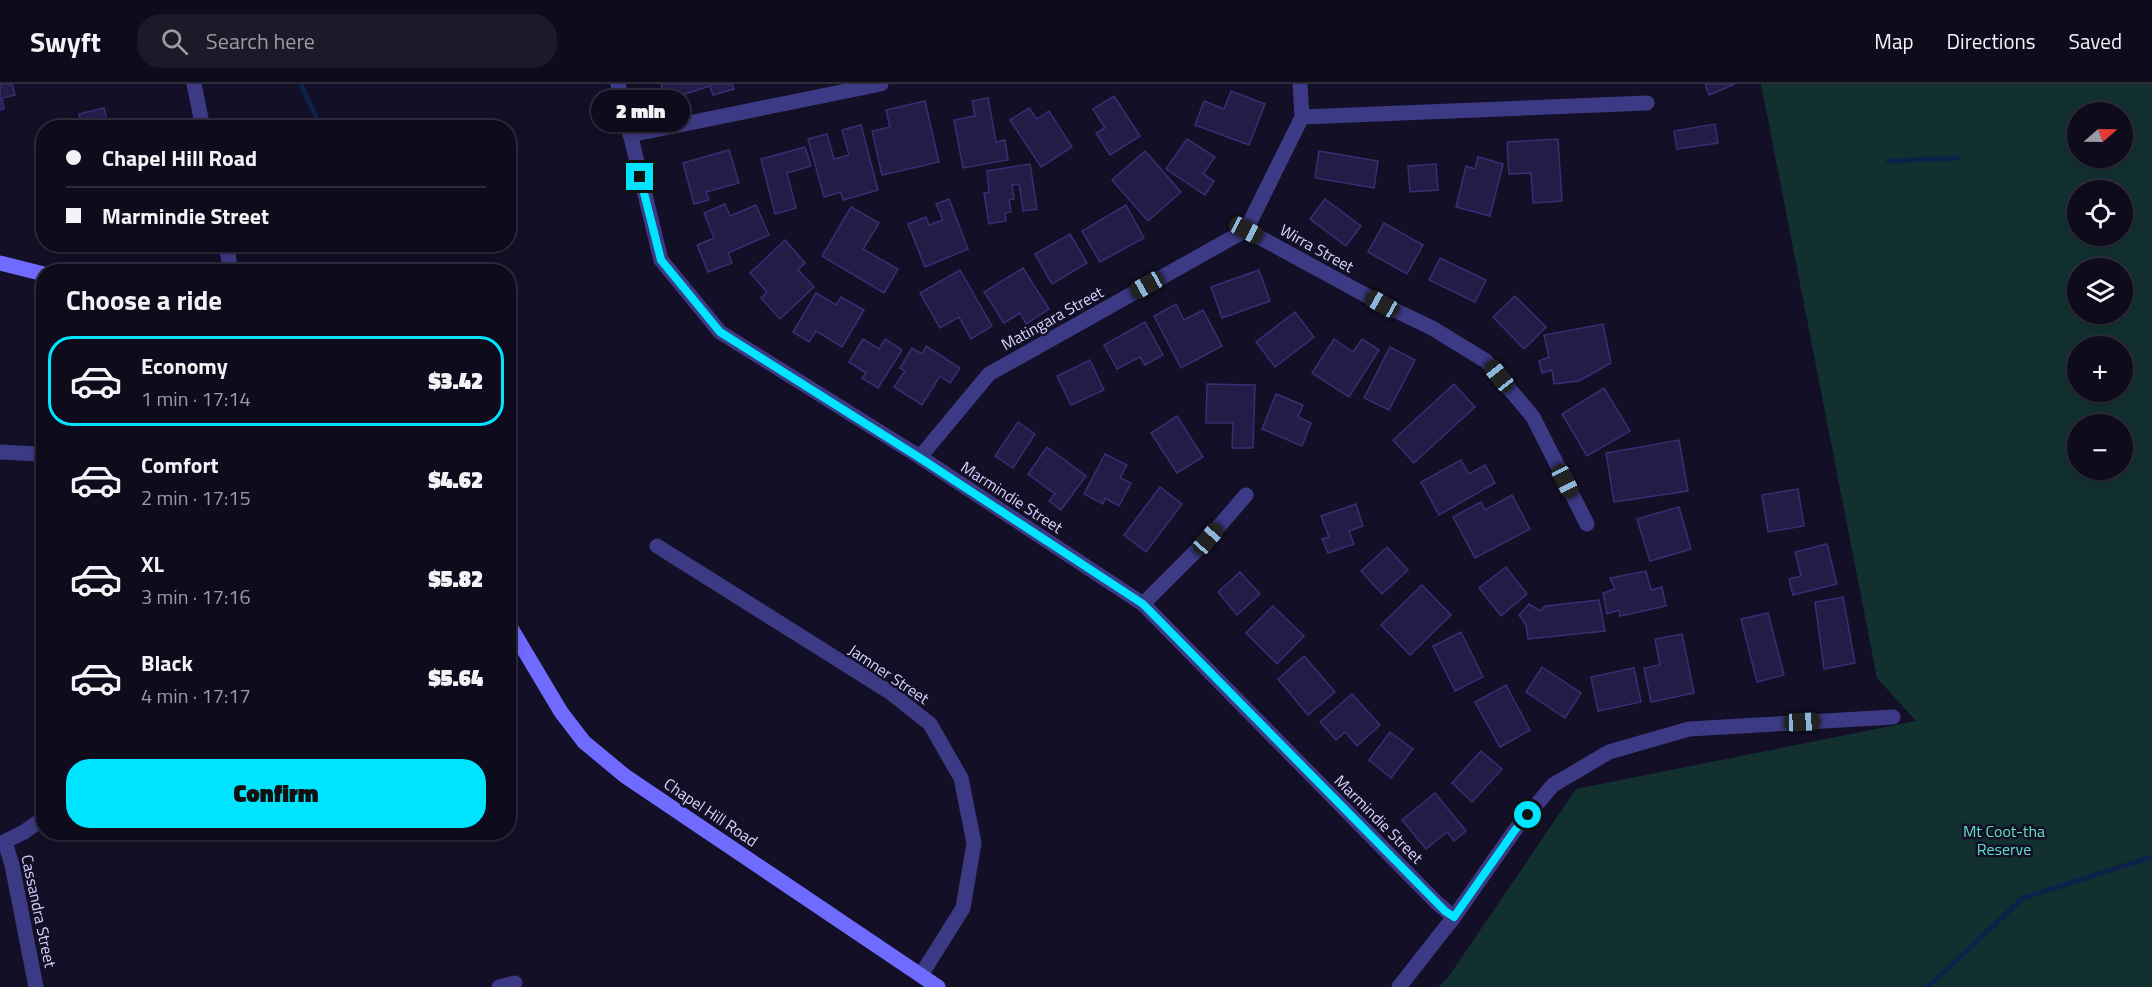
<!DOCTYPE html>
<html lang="en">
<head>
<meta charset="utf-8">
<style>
  :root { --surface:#0e0b1c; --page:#1c1929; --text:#f1f3f6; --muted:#9b9ba3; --line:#2e2b3b; --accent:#00e5ff }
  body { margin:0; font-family:"Titillium Web",sans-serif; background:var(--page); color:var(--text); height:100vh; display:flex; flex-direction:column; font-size:22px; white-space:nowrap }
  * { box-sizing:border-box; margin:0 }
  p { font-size:20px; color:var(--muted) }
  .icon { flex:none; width:33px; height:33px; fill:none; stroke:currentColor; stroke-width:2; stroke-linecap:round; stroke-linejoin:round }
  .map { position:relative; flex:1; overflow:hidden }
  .panel { position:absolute; left:36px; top:180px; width:480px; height:576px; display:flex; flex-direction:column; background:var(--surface); border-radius:24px; box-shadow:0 3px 9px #0003,0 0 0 2px var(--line) }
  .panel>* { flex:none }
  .banner { position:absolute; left:36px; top:36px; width:480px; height:132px; border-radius:24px; box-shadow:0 3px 9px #0003,0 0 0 2px var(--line); display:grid; align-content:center; height:132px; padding:0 30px; background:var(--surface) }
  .needle { width:39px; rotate:70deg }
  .fabs { position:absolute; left:2067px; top:18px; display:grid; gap:12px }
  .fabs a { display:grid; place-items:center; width:66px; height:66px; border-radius:50%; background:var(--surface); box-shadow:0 3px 9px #0003,0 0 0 2px var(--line); font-size:30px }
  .end { position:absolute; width:27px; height:27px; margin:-14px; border:8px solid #00e5ff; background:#111; box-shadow:0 0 0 3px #111 }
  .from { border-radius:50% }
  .bubble { position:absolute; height:42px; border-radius:21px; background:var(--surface); box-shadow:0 3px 9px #0003,0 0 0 2px var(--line); font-size:20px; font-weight:800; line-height:42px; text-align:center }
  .car { position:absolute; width:18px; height:36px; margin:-18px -9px; border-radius:8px; box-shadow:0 0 4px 2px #0007; background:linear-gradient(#222 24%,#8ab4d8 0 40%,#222 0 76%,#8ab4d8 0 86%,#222 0) }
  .banner b { display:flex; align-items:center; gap:21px; height:57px; font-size:22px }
  .banner b+b { border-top:2px solid var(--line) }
  .banner i { width:15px; height:15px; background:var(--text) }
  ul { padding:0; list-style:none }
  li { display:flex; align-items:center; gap:18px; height:90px; margin:0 12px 9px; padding:0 18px; border:3px solid transparent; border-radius:24px }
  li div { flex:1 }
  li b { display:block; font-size:22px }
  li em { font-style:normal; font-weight:800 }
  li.active { border-color:var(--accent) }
  li>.icon { width:54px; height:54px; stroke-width:1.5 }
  h2 { padding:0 30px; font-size:27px; line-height:72px }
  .action { display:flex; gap:12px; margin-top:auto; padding:12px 30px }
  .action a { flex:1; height:69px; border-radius:24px; background:var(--accent); color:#111; font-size:24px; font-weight:800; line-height:69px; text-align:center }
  header { display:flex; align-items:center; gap:36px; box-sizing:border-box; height:84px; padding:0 30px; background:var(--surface); border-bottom:2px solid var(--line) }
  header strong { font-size:28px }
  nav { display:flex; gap:33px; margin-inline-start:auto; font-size:21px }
  .search { width:420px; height:54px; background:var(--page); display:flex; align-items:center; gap:15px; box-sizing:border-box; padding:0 21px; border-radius:24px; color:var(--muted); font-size:22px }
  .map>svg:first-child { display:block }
  .green { fill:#12302f; fill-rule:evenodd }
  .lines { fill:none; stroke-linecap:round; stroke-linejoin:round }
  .stream { stroke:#0c2248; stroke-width:5 }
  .building { fill:#241b47; stroke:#3b2d73; stroke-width:1.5 }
  .minor { stroke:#3d3a85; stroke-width:15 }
  .tertiary { stroke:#3d3a85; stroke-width:15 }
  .secondary { stroke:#6f6bff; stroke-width:15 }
  .route { stroke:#00e5ff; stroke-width:8 }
  .labels { text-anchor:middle; stroke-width:5; stroke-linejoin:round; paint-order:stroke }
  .street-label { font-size:16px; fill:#d9d4ff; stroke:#130f26 }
  .park-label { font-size:16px; fill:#5fe0c0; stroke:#130f26 }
</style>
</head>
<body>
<header>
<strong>Swyft</strong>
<div class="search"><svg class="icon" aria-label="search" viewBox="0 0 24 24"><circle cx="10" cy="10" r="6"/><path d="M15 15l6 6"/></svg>Search here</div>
<nav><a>Map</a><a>Directions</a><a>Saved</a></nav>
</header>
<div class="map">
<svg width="2152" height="903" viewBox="0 0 2152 903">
  <rect width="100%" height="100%" fill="#130f26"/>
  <!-- green -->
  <path class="green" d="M 1761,0 L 2152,0 L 2152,903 L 1438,903 L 1447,895 L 1576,705 L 1916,637 L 1877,594 ZM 2078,28 L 2122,28 L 2122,74 L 2078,74 ZM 2078,106 L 2122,106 L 2122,152 L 2078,152 ZM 2078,184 L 2122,184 L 2122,230 L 2078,230 ZM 2078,262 L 2122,262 L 2122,308 L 2078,308 ZM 2078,340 L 2122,340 L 2122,386 L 2078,386 Z"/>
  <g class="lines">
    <!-- stream -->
    <g class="stream">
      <path d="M 301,0 L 321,44"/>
      <path d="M 1888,77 L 1957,74"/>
      <path d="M 437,160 L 453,166"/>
      <path d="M 1928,903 L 2023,814 L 2152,773"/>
    </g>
  </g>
  <!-- building -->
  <g class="building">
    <path d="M 0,0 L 12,0 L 15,11 L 2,14 L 4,25 L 0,26 Z"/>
    <path d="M 661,0 L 732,0 L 734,5 L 713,11 L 710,2 L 666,16 Z"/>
    <path d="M 1705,0 L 1735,0 L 1709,11 Z"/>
    <path d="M 1231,7 L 1265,20 L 1249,61 L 1195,41 L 1204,17 L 1224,25 Z"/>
    <path d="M 1114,12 L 1140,52 L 1110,71 L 1096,49 L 1105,44 L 1093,25 Z"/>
    <path d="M 988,14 L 996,58 L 1005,56 L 1008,76 L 963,84 L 954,36 L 975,32 L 972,17 Z"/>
    <path d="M 925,17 L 939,78 L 882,91 L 872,47 L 890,43 L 886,26 Z"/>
    <path d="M 104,24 L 109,44 L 70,44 L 70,41 L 81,38 L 79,30 Z"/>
    <path d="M 1029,24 L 1037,35 L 1049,27 L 1072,63 L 1041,83 L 1010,36 Z"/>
    <path d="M 1715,40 L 1718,59 L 1677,65 L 1674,47 Z"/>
    <path d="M 861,41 L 878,106 L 843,116 L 841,108 L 824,113 L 808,55 L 827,50 L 834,75 L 849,71 L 842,46 Z"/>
    <path d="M 1187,55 L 1215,73 L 1203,90 L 1214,97 L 1205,111 L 1166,85 Z"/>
    <path d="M 1558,55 L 1562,117 L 1533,119 L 1531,89 L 1509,90 L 1507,58 Z"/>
    <path d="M 805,63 L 811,82 L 787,89 L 796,124 L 775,130 L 761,75 Z"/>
    <path d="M 729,66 L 739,99 L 706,108 L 709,116 L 694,120 L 683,79 Z"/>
    <path d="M 1145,67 L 1181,108 L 1148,137 L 1112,96 Z"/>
    <path d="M 1319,67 L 1378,77 L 1374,104 L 1315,94 Z"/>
    <path d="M 1478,73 L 1503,80 L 1490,132 L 1456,123 L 1466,82 L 1475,85 Z"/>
    <path d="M 1030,80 L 1037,125 L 1023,127 L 1019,100 L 1012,101 L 1014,115 L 1009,116 L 1011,128 L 1005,129 L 1006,137 L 989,140 L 984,109 L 989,108 L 987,87 Z"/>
    <path d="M 1436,80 L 1438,106 L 1410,108 L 1408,82 Z"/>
    <path d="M 949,115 L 968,165 L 925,183 L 908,140 L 926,133 L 929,141 L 943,136 L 936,120 Z"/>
    <path d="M 1325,115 L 1361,142 L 1346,162 L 1310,135 Z"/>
    <path d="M 725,120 L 730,132 L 756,121 L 769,151 L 728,169 L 732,179 L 708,188 L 697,161 L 714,154 L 704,129 Z"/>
    <path d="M 1126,121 L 1144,154 L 1100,178 L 1082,147 Z"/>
    <path d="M 851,123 L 879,139 L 863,165 L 898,185 L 884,209 L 822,172 Z"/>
    <path d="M 1384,139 L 1423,161 L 1407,190 L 1368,168 Z"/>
    <path d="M 1070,150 L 1087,179 L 1052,200 L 1035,170 Z"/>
    <path d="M 785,156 L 805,179 L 798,186 L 814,203 L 780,235 L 761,214 L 767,208 L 750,189 Z"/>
    <path d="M 1440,174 L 1486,196 L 1475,218 L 1429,196 Z"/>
    <path d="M 1023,184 L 1049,225 L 1026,240 L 1020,229 L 1004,239 L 984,208 Z"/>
    <path d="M 960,186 L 992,242 L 971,255 L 959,233 L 940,244 L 920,209 Z"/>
    <path d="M 1259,186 L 1270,217 L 1222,234 L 1211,203 Z"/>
    <path d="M 816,209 L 836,221 L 841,213 L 864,226 L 842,263 L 816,247 L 809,258 L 793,248 Z"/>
    <path d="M 1515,212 L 1546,243 L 1524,265 L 1493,233 Z"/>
    <path d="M 1176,220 L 1184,236 L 1203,226 L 1222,262 L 1181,284 L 1154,232 Z"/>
    <path d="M 1295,228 L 1314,253 L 1275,283 L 1256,258 Z"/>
    <path d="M 1145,238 L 1163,271 L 1145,281 L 1140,273 L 1117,285 L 1104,261 Z"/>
    <path d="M 1603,240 L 1611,279 L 1579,297 L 1554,300 L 1552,286 L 1542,289 L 1539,277 L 1549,273 L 1544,251 Z"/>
    <path d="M 863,255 L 879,265 L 885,255 L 902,266 L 878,304 L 862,294 L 866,289 L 849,278 Z"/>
    <path d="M 1334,255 L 1353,268 L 1362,255 L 1379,266 L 1349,313 L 1312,289 Z"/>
    <path d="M 926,262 L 960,284 L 950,299 L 940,292 L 922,321 L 894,303 L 905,287 L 900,284 L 912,264 L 922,270 Z"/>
    <path d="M 1390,263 L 1415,276 L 1389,326 L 1364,314 Z"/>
    <path d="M 1090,276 L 1104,306 L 1071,321 L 1057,292 Z"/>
    <path d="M 1207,300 L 1255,301 L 1253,364 L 1232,364 L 1233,339 L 1206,339 Z"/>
    <path d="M 1454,300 L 1475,323 L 1414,379 L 1393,356 Z"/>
    <path d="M 1604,304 L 1630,347 L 1587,372 L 1562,330 Z"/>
    <path d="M 1276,310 L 1303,321 L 1298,333 L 1311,339 L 1302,362 L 1262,345 Z"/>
    <path d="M 1177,332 L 1203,373 L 1177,389 L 1151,349 Z"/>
    <path d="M 1018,338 L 1035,350 L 1013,384 L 995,372 Z"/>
    <path d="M 1679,356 L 1688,407 L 1614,418 L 1606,369 Z"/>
    <path d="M 1047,363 L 1086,392 L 1061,426 L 1049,417 L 1055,410 L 1028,390 Z"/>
    <path d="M 1105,370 L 1127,381 L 1120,394 L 1131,399 L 1119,422 L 1105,414 L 1103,420 L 1084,410 Z"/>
    <path d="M 1461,376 L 1469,390 L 1485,381 L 1495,399 L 1439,431 L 1421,398 Z"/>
    <path d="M 1160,403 L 1182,420 L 1146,468 L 1124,451 Z"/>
    <path d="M 1798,405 L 1804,442 L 1768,448 L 1762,411 Z"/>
    <path d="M 1512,411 L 1530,445 L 1475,474 L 1453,433 L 1481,418 L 1485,426 Z"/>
    <path d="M 1356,420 L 1363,442 L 1349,447 L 1354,460 L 1328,469 L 1322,455 L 1329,453 L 1321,432 Z"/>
    <path d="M 1679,423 L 1691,465 L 1650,477 L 1637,435 Z"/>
    <path d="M 1827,460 L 1837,500 L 1793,511 L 1789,495 L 1801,492 L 1795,468 Z"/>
    <path d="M 1387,463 L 1408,486 L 1382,510 L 1361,487 Z"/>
    <path d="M 1506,483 L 1527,510 L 1501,532 L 1479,504 Z"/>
    <path d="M 1646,487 L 1651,506 L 1662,503 L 1666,522 L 1620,532 L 1619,526 L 1607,530 L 1603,509 L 1615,505 L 1610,494 Z"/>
    <path d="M 1240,488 L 1260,510 L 1237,531 L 1218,508 Z"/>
    <path d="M 1422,501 L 1451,531 L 1410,571 L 1381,541 Z"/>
    <path d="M 1843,513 L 1855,579 L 1824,585 L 1815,518 Z"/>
    <path d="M 1599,516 L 1605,547 L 1528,555 L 1526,541 L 1519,531 L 1529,520 L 1540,527 L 1545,522 Z"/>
    <path d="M 1273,522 L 1304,552 L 1277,580 L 1246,549 Z"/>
    <path d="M 1768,529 L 1784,591 L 1757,598 L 1741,535 Z"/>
    <path d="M 1461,548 L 1483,593 L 1455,607 L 1433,562 Z"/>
    <path d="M 1682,550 L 1694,609 L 1651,618 L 1644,584 L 1660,581 L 1655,555 Z"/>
    <path d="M 1304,572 L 1335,608 L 1308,631 L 1278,595 Z"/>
    <path d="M 1542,583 L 1581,609 L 1565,634 L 1526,608 Z"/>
    <path d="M 1634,584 L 1641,618 L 1598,627 L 1591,593 Z"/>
    <path d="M 1506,601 L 1530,646 L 1500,663 L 1475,618 Z"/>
    <path d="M 1352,610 L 1380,641 L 1357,662 L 1345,648 L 1336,656 L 1320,638 Z"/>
    <path d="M 1390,648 L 1413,665 L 1391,694 L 1369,676 Z"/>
    <path d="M 1481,667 L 1502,685 L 1472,718 L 1452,699 Z"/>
    <path d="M 1435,709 L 1466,747 L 1454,757 L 1447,748 L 1426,765 L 1402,736 Z"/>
  </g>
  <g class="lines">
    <!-- minor -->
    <g class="minor">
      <path d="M 618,0 L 661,176 L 720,248 L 920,373 L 1143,520 L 1437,819 L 1454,833"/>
      <path d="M 1302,33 L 1647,19"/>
      <path d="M 630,51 L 881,0"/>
      <path d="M 1246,146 L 1382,220 L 1432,244 L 1486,277 L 1533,333 L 1587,440"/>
      <path d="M 0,368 L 37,370"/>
      <path d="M 920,373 L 989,290 L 1246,146 L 1302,33 L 1300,0"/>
      <path d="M 657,462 L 891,609 L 930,640 L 961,694 L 974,759 L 963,824 L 921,891"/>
      <path d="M 1143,520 L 1208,455 L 1246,411"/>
      <path d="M 5,758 L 12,781 L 36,903"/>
      <path d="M 499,903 L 515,899"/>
      <path d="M 1399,903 L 1454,833 L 1515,746 L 1553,701 L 1609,668 L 1689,645 L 1893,633"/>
    </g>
    <!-- tertiary -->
    <g class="tertiary">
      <path d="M 194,0 L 203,44"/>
      <path d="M 226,160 L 231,188"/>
      <path d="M 0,760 L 24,748 L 44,734"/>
    </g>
    <!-- secondary -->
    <g class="secondary">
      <path d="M 0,179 L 44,190"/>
      <path d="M 508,539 L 561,628 L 584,658 L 625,692 L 938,903"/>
    </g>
  </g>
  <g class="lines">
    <!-- route -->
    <path class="route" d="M 640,93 L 661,176 L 720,248 L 920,374 L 1143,520 L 1445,827 L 1454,833 L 1515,746 L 1528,731"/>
  </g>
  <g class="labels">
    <!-- street labels -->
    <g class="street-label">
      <text transform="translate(1317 164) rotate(29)" y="6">Wirra Street</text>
      <text transform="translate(1052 234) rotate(-29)" y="6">Matingara Street</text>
      <text transform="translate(1012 413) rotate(33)" y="6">Marmindie Street</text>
      <text transform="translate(889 590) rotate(34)" y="6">Jamner Street</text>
      <text transform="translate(711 728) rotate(34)" y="6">Chapel Hill Road</text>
      <text transform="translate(1379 735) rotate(45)" y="6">Marmindie Street</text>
      <text transform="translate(39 827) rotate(78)" y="6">Cassandra Street</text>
    </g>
    <!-- park labels -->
    <g class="park-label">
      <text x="2004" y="753">Mt Coot-tha<tspan x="2004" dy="18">Reserve</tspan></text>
    </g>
  </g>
</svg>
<div class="fabs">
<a><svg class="needle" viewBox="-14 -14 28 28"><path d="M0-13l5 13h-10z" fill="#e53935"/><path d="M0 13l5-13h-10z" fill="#9b9ba3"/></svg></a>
<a><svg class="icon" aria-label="locate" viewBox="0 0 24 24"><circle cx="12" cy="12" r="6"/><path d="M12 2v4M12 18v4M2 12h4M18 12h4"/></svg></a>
<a><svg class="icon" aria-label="layers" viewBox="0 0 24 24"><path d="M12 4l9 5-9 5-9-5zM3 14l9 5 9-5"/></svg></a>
<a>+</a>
<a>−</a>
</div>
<i class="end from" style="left:1528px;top:731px"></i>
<i class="end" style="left:640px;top:93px"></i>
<div class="bubble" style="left:591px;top:6px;width:99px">2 min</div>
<i class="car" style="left:1246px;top:146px;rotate:118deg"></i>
<i class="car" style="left:1147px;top:201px;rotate:241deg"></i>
<i class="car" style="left:1382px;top:220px;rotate:299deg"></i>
<i class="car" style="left:1499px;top:292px;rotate:321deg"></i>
<i class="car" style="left:1565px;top:397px;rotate:153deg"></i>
<i class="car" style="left:1208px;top:455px;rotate:41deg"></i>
<i class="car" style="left:1802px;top:638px;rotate:87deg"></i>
<div class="banner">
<b><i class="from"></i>Chapel Hill Road</b>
<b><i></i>Marmindie Street</b>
</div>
<section class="panel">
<h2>Choose a ride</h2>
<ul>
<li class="active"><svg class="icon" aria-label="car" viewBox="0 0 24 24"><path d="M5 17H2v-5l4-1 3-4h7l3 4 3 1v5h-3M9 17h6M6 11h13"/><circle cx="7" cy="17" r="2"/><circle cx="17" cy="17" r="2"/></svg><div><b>Economy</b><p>1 min · 17:14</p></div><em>$3.42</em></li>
<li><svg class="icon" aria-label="car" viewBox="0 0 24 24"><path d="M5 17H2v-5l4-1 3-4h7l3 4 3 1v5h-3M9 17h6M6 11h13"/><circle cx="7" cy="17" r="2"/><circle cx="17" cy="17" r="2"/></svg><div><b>Comfort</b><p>2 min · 17:15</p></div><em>$4.62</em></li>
<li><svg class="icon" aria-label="car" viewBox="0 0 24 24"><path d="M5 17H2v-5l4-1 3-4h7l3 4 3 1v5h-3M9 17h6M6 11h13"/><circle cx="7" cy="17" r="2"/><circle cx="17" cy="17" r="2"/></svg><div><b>XL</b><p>3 min · 17:16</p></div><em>$5.82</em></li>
<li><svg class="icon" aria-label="car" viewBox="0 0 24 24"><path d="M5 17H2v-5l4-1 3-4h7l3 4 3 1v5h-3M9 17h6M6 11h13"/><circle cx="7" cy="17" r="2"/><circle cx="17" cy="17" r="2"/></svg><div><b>Black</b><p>4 min · 17:17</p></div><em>$5.64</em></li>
</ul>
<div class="action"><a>Confirm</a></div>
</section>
</div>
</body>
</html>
